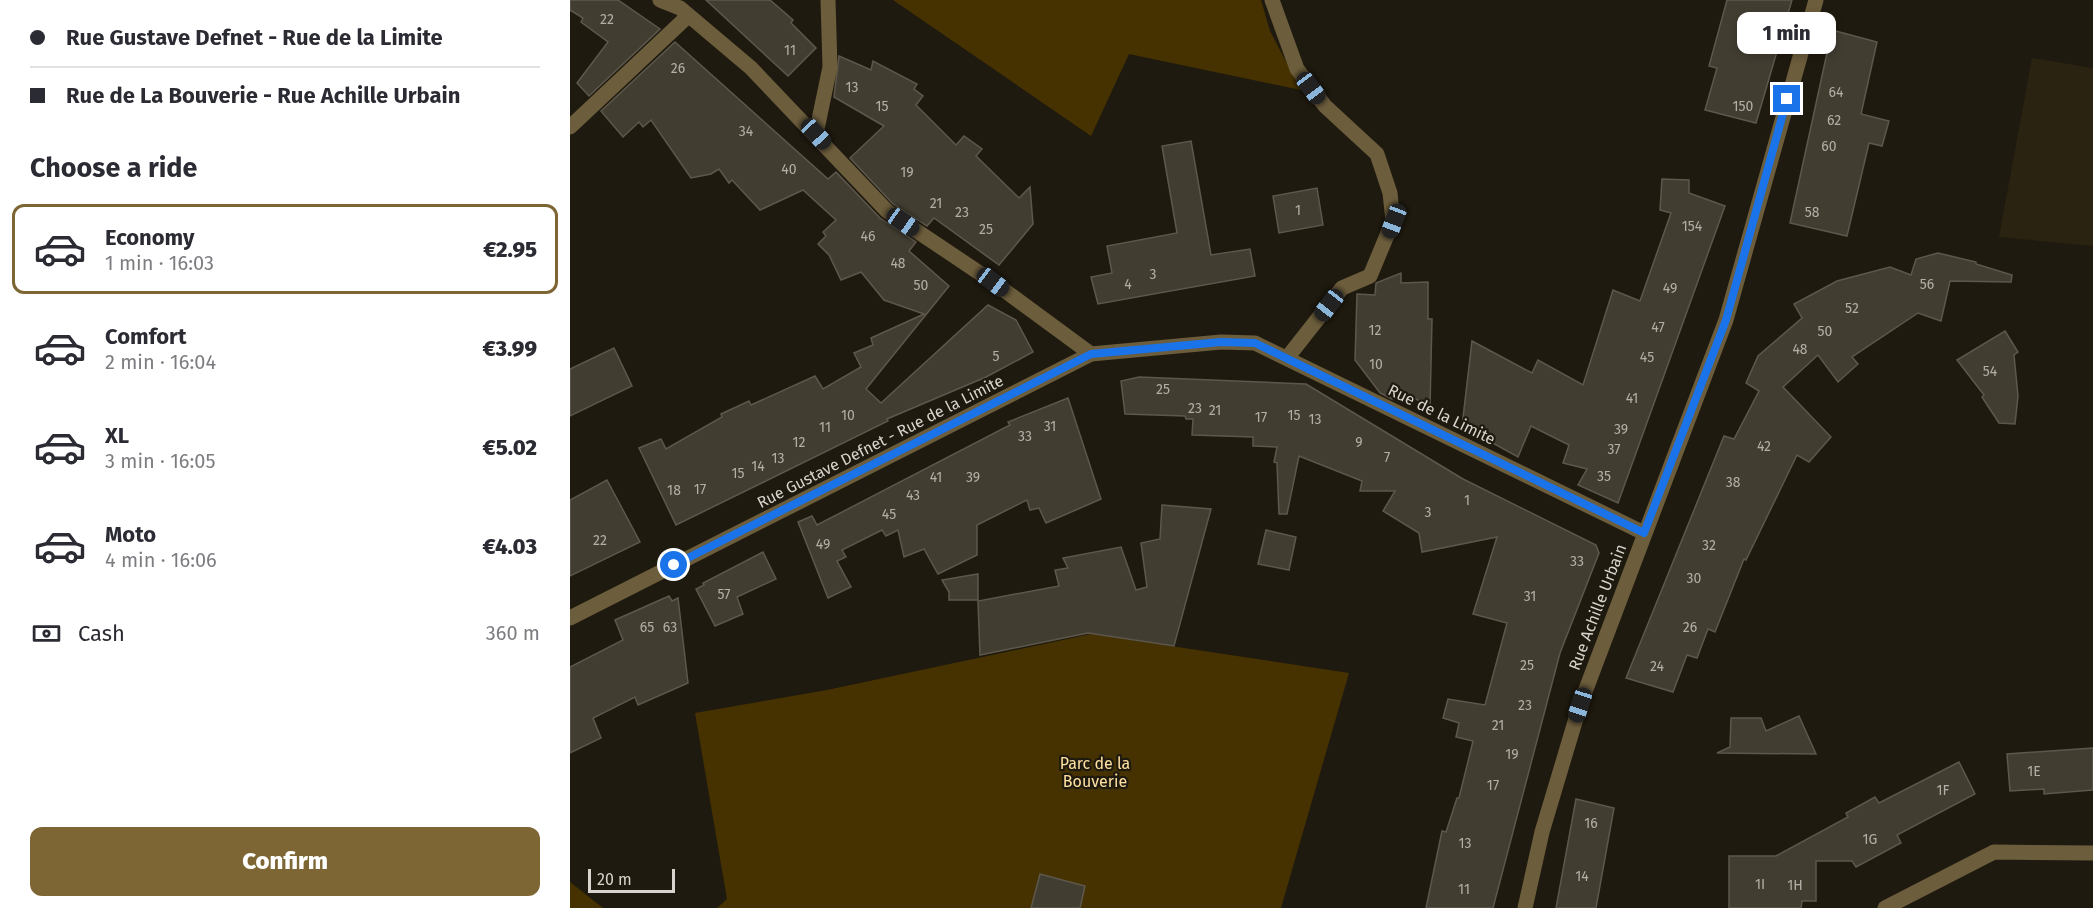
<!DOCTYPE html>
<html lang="en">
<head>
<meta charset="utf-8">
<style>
  :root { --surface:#fff; --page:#f7f7f7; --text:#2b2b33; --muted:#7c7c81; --line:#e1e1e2; --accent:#7d6633 }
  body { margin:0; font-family:"Fira Sans",sans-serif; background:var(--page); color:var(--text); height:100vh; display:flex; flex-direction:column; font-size:22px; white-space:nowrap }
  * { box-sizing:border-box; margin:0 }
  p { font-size:20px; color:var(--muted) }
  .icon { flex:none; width:33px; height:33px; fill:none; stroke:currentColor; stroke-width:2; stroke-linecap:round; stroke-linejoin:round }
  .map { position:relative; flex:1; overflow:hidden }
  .details { display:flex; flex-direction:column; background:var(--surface); width:570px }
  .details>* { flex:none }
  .hud { display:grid; align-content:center; height:132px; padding:0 30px; background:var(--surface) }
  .scale { position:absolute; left:18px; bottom:15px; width:87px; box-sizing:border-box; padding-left:6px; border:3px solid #d8d5ce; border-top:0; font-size:16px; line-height:21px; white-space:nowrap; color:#d8d5ce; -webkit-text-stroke:4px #1f1a0f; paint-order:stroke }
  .end { position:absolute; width:27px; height:27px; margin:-14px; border:8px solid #1a73e8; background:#fff; box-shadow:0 0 0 3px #fff }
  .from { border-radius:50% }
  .bubble { position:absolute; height:42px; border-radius:12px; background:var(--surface); box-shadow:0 3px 9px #0003; font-size:20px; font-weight:800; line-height:42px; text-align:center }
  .car { position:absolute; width:18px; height:36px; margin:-18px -9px; border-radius:8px; box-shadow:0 0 4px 2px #0007; background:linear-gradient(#222 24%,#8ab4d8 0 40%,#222 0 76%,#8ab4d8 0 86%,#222 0) }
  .hud b { display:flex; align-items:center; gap:21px; height:57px; font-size:22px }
  .hud b+b { border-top:2px solid var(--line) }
  .hud i { width:15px; height:15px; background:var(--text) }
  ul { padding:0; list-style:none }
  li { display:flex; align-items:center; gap:18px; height:90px; margin:0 12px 9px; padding:0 18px; border:3px solid transparent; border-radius:12px }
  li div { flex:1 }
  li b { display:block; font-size:22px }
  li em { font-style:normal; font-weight:800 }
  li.current { border-color:var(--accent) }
  li>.icon { width:54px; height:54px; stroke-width:1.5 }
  h2 { padding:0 30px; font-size:27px; line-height:72px }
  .pay { display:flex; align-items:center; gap:15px; height:66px; padding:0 30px; font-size:22px }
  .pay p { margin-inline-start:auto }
  .primary-button { display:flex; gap:12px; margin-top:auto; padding:12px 30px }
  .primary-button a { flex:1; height:69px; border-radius:12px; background:var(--accent); color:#fff; font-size:24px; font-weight:800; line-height:69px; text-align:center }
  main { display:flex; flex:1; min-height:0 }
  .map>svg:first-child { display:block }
  .built { fill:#2b2312 }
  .green { fill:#463200 }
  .building { fill:#423d31; stroke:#5e584c; stroke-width:1.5 }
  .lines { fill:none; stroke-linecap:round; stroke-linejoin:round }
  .minor { stroke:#6c5d3c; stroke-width:15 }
  .route { stroke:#1a73e8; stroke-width:8 }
  .labels { text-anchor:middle; stroke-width:4.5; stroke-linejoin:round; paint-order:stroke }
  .number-label { font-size:14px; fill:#b2afa7 }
  .street-label { font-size:16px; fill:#d8d5ce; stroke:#1f1a0f }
  .park-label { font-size:16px; fill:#fee0a0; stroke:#1f1a0f }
</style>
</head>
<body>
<main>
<section class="details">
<div class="hud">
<b><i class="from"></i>Rue Gustave Defnet - Rue de la Limite</b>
<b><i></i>Rue de La Bouverie - Rue Achille Urbain</b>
</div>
<h2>Choose a ride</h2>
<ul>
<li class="current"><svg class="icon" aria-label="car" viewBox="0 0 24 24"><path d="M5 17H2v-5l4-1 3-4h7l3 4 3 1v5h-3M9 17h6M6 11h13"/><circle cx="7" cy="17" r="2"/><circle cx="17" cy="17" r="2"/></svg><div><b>Economy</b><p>1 min · 16:03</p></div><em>€2.95</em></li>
<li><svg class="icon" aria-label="car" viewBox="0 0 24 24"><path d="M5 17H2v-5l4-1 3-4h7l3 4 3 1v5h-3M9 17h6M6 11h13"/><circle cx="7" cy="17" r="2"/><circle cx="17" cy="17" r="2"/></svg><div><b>Comfort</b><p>2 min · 16:04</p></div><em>€3.99</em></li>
<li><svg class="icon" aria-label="car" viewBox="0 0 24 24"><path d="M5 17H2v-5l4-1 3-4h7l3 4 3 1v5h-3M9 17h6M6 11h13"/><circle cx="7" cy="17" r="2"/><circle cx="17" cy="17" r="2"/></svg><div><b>XL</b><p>3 min · 16:05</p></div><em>€5.02</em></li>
<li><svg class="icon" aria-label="car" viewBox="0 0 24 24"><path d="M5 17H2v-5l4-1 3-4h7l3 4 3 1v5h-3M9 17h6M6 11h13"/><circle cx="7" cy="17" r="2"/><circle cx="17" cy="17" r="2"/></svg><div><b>Moto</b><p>4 min · 16:06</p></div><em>€4.03</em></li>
</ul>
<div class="pay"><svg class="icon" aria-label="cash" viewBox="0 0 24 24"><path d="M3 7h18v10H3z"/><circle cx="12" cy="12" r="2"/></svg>Cash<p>360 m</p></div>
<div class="primary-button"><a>Confirm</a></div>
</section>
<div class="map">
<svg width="1523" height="908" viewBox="0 0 1523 908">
  <rect width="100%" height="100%" fill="#1f1a0f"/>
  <!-- built -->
  <path class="built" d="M 1462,58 L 1523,68 L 1523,246 L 1429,237 Z"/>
  <!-- green -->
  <g class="green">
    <path d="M 323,0 L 691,0 L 700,31 L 731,90 L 559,54 L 521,136 Z"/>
    <path d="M 521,634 L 779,673 L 711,908 L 147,908 L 157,899 L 125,713 L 257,690 Z"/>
    <path d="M 0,882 L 33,908 L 0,908 Z"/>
  </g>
  <!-- building -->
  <g class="building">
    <path d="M 0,0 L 48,0 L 90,29 L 19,96 L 7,83 L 38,42 L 11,22 L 13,18 L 0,10 Z"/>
    <path d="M 136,0 L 200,0 L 223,20 L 221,23 L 246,48 L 218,76 Z"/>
    <path d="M 1157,0 L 1222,0 L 1186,123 L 1135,110 L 1147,68 L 1139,66 Z"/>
    <path d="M 1262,30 L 1307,42 L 1291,114 L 1319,121 L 1312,146 L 1299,143 L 1277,236 L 1220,223 Z"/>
    <path d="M 105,42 L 258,179 L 266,172 L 310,218 L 346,242 L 339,251 L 379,286 L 296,389 L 311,403 L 418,305 L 446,320 L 463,352 L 416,377 L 317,419 L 318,421 L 106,525 L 69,448 L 91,439 L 96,449 L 152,417 L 151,414 L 179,401 L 181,405 L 245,376 L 253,389 L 291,367 L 284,353 L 303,345 L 301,338 L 354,314 L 314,300 L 291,272 L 271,280 L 259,255 L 248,244 L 256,236 L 253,232 L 266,220 L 233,190 L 190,210 L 162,180 L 159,183 L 149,169 L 141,174 L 121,178 L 81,120 L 73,127 L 69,122 L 53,137 L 31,111 Z"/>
    <path d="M 269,56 L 301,70 L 303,61 L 347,84 L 344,89 L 353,96 L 346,105 L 386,145 L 394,136 L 412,149 L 406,156 L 449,198 L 460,187 L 463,224 L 429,265 L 364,218 L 357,226 L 323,204 L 280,158 L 314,126 L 264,97 Z"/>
    <path d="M 621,141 L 641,255 L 680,249 L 685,276 L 528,304 L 521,277 L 542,273 L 537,246 L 607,233 L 592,146 Z"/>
    <path d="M 1092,179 L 1119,180 L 1119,193 L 1155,206 L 1048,503 L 1008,485 L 1017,469 L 993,463 L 999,445 L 961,426 L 948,457 L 892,426 L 902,341 L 962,373 L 968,360 L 1013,385 L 1043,290 L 1070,301 L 1101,213 L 1090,210 Z"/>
    <path d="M 747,188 L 753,225 L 709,233 L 703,196 Z"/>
    <path d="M 1368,253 L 1406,262 L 1406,264 L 1442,275 L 1441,282 L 1380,281 L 1371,321 L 1348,313 L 1282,357 L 1288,364 L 1268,382 L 1248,355 L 1213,387 L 1261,437 L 1239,462 L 1227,455 L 1176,560 L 1174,559 L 1145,632 L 1138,629 L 1127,658 L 1117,655 L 1103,692 L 1056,678 L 1154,436 L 1164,439 L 1189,391 L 1176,383 L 1188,356 L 1232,318 L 1224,304 L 1267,281 L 1320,267 L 1341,275 L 1346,259 Z"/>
    <path d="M 831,273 L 831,283 L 858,282 L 858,319 L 862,319 L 860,407 L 823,386 L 822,399 L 810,393 L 785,360 L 787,294 L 805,295 L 806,283 Z"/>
    <path d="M 1435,331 L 1448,352 L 1444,355 L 1448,396 L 1445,424 L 1429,423 L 1412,397 L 1414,395 L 1387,360 Z"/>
    <path d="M 44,348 L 62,386 L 0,416 L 0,369 Z"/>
    <path d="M 569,377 L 736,384 L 893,479 L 1026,545 L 1029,553 L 990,653 L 923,908 L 856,908 L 872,831 L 876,832 L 887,798 L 889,798 L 903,741 L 886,737 L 889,723 L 873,718 L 878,699 L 915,705 L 937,623 L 903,614 L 927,537 L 852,552 L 849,533 L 813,511 L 825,491 L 790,491 L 792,481 L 729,456 L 717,514 L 709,514 L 707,463 L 704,462 L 707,447 L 683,446 L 683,437 L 622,435 L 623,419 L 616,419 L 615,416 L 555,414 L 551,381 Z"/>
    <path d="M 498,398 L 531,499 L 476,523 L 469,508 L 460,510 L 457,500 L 407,525 L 407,555 L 368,574 L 354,549 L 334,557 L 328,530 L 316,536 L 312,530 L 272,550 L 276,557 L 267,561 L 281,587 L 258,598 L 228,522 L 242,516 L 247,525 L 440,425 L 438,422 Z"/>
    <path d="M 37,480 L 70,542 L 0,576 L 0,500 Z"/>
    <path d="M 592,505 L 641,509 L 604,646 L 518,633 L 410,655 L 408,601 L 489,586 L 485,570 L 498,568 L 493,558 L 551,547 L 566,590 L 577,587 L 571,543 L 590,539 Z"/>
    <path d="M 696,530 L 726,537 L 719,570 L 688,564 Z"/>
    <path d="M 193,552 L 206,579 L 167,597 L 173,614 L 145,626 L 126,589 L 134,585 L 133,583 Z"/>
    <path d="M 408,574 L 408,600 L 379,600 L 379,592 L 372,580 Z"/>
    <path d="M 99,596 L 102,601 L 108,598 L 118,683 L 68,705 L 65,697 L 23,718 L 31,738 L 0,753 L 0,667 L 53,640 L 45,620 Z"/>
    <path d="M 1229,716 L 1246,754 L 1147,753 L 1160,747 L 1161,718 L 1191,718 L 1196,731 Z"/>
    <path d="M 1523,748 L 1523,790 L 1474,794 L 1474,789 L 1440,791 L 1437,754 Z"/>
    <path d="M 1389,762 L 1405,794 L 1327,835 L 1331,843 L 1286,867 L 1282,861 L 1246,861 L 1246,901 L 1232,901 L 1231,908 L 1159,908 L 1159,856 L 1206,856 L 1278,817 L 1276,813 L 1305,797 L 1309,803 Z"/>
    <path d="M 1006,799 L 1044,808 L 1026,908 L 986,908 Z"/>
    <path d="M 470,874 L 515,886 L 510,908 L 461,908 Z"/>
  </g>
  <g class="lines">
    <!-- minor -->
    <g class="minor">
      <path d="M 90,0 L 110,8 L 181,68 L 317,211 L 423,282 L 521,354"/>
      <path d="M 702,0 L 727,69 L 755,106 L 807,154 L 820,193 L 823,221 L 800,276 L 772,288 L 717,358"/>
      <path d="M 0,127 L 118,16"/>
      <path d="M 246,134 L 260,67 L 258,0"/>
      <path d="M 0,618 L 521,354 L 651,342 L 685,343 L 1074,533"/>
      <path d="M 955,908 L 972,832 L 1010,705 L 1156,320 L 1246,0"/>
      <path d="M 1315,908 L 1424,852 L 1523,853"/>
    </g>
  </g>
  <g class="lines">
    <!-- route -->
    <path class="route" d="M 104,565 L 521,354 L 651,342 L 685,343 L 1074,533 L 1156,320 L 1217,99"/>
  </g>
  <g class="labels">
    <!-- number labels -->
    <g class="number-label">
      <text x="37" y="24">22</text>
      <text x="220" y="55">11</text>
      <text x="108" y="73">26</text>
      <text x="282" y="92">13</text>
      <text x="1266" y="97">64</text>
      <text x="312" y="111">15</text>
      <text x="1173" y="111">150</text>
      <text x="1264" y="125">62</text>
      <text x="176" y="136">34</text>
      <text x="1259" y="151">60</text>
      <text x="219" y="174">40</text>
      <text x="337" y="177">19</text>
      <text x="366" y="208">21</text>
      <text x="728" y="215">1</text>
      <text x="392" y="217">23</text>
      <text x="1242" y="217">58</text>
      <text x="1122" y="231">154</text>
      <text x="416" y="234">25</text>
      <text x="298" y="241">46</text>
      <text x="328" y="268">48</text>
      <text x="583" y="279">3</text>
      <text x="558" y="289">4</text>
      <text x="1357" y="289">56</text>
      <text x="351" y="290">50</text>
      <text x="1100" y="293">49</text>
      <text x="1282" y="313">52</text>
      <text x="1088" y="332">47</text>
      <text x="805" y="335">12</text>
      <text x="1255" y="336">50</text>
      <text x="1230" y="354">48</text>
      <text x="426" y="361">5</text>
      <text x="1077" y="362">45</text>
      <text x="806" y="369">10</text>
      <text x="1420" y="376">54</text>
      <text x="593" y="394">25</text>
      <text x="1062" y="403">41</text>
      <text x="625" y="413">23</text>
      <text x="645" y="415">21</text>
      <text x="278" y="420">10</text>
      <text x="724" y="420">15</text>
      <text x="691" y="422">17</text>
      <text x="745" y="424">13</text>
      <text x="480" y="431">31</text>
      <text x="255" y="432">11</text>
      <text x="1051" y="434">39</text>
      <text x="455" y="441">33</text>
      <text x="229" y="447">12</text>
      <text x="789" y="447">9</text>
      <text x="1194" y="451">42</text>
      <text x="1044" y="454">37</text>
      <text x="817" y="462">7</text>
      <text x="208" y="463">13</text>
      <text x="188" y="471">14</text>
      <text x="168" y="478">15</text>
      <text x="1034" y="481">35</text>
      <text x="366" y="482">41</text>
      <text x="403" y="482">39</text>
      <text x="1163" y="487">38</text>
      <text x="130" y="494">17</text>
      <text x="104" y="495">18</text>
      <text x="343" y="500">43</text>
      <text x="897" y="505">1</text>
      <text x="858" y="517">3</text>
      <text x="319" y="519">45</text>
      <text x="30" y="545">22</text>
      <text x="253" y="549">49</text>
      <text x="1139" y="550">32</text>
      <text x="1007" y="566">33</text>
      <text x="1124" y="583">30</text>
      <text x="154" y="599">57</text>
      <text x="960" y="601">31</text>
      <text x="77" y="632">65</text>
      <text x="100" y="632">63</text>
      <text x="1120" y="632">26</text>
      <text x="957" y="670">25</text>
      <text x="1087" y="671">24</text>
      <text x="955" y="710">23</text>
      <text x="928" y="730">21</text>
      <text x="942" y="759">19</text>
      <text x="1464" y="776">1E</text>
      <text x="923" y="790">17</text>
      <text x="1373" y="795">1F</text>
      <text x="1021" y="828">16</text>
      <text x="1300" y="844">1G</text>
      <text x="895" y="848">13</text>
      <text x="1012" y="881">14</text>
      <text x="1190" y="889">1I</text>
      <text x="1225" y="890">1H</text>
      <text x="894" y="894">11</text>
    </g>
    <!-- street labels -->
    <g class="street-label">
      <text transform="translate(872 414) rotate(26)" y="6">Rue de la Limite</text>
      <text transform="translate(310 441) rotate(-27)" y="6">Rue Gustave Defnet - Rue de la Limite</text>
      <text transform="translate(1027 607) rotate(-69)" y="6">Rue Achille Urbain</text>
    </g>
    <!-- park labels -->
    <g class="park-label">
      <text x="525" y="769">Parc de la<tspan x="525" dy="18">Bouverie</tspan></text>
    </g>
  </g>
</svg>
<div class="scale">20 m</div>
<i class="end from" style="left:104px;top:565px"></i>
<i class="end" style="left:1217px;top:99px"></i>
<div class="bubble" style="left:1167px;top:12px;width:99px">1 min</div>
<i class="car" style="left:741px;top:88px;rotate:143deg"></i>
<i class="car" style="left:246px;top:134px;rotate:137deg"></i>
<i class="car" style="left:824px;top:221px;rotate:201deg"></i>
<i class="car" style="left:333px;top:222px;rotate:125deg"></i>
<i class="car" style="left:423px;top:282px;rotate:127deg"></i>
<i class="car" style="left:759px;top:305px;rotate:218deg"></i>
<i class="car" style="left:1010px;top:705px;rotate:198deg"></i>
</div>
</main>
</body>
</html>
